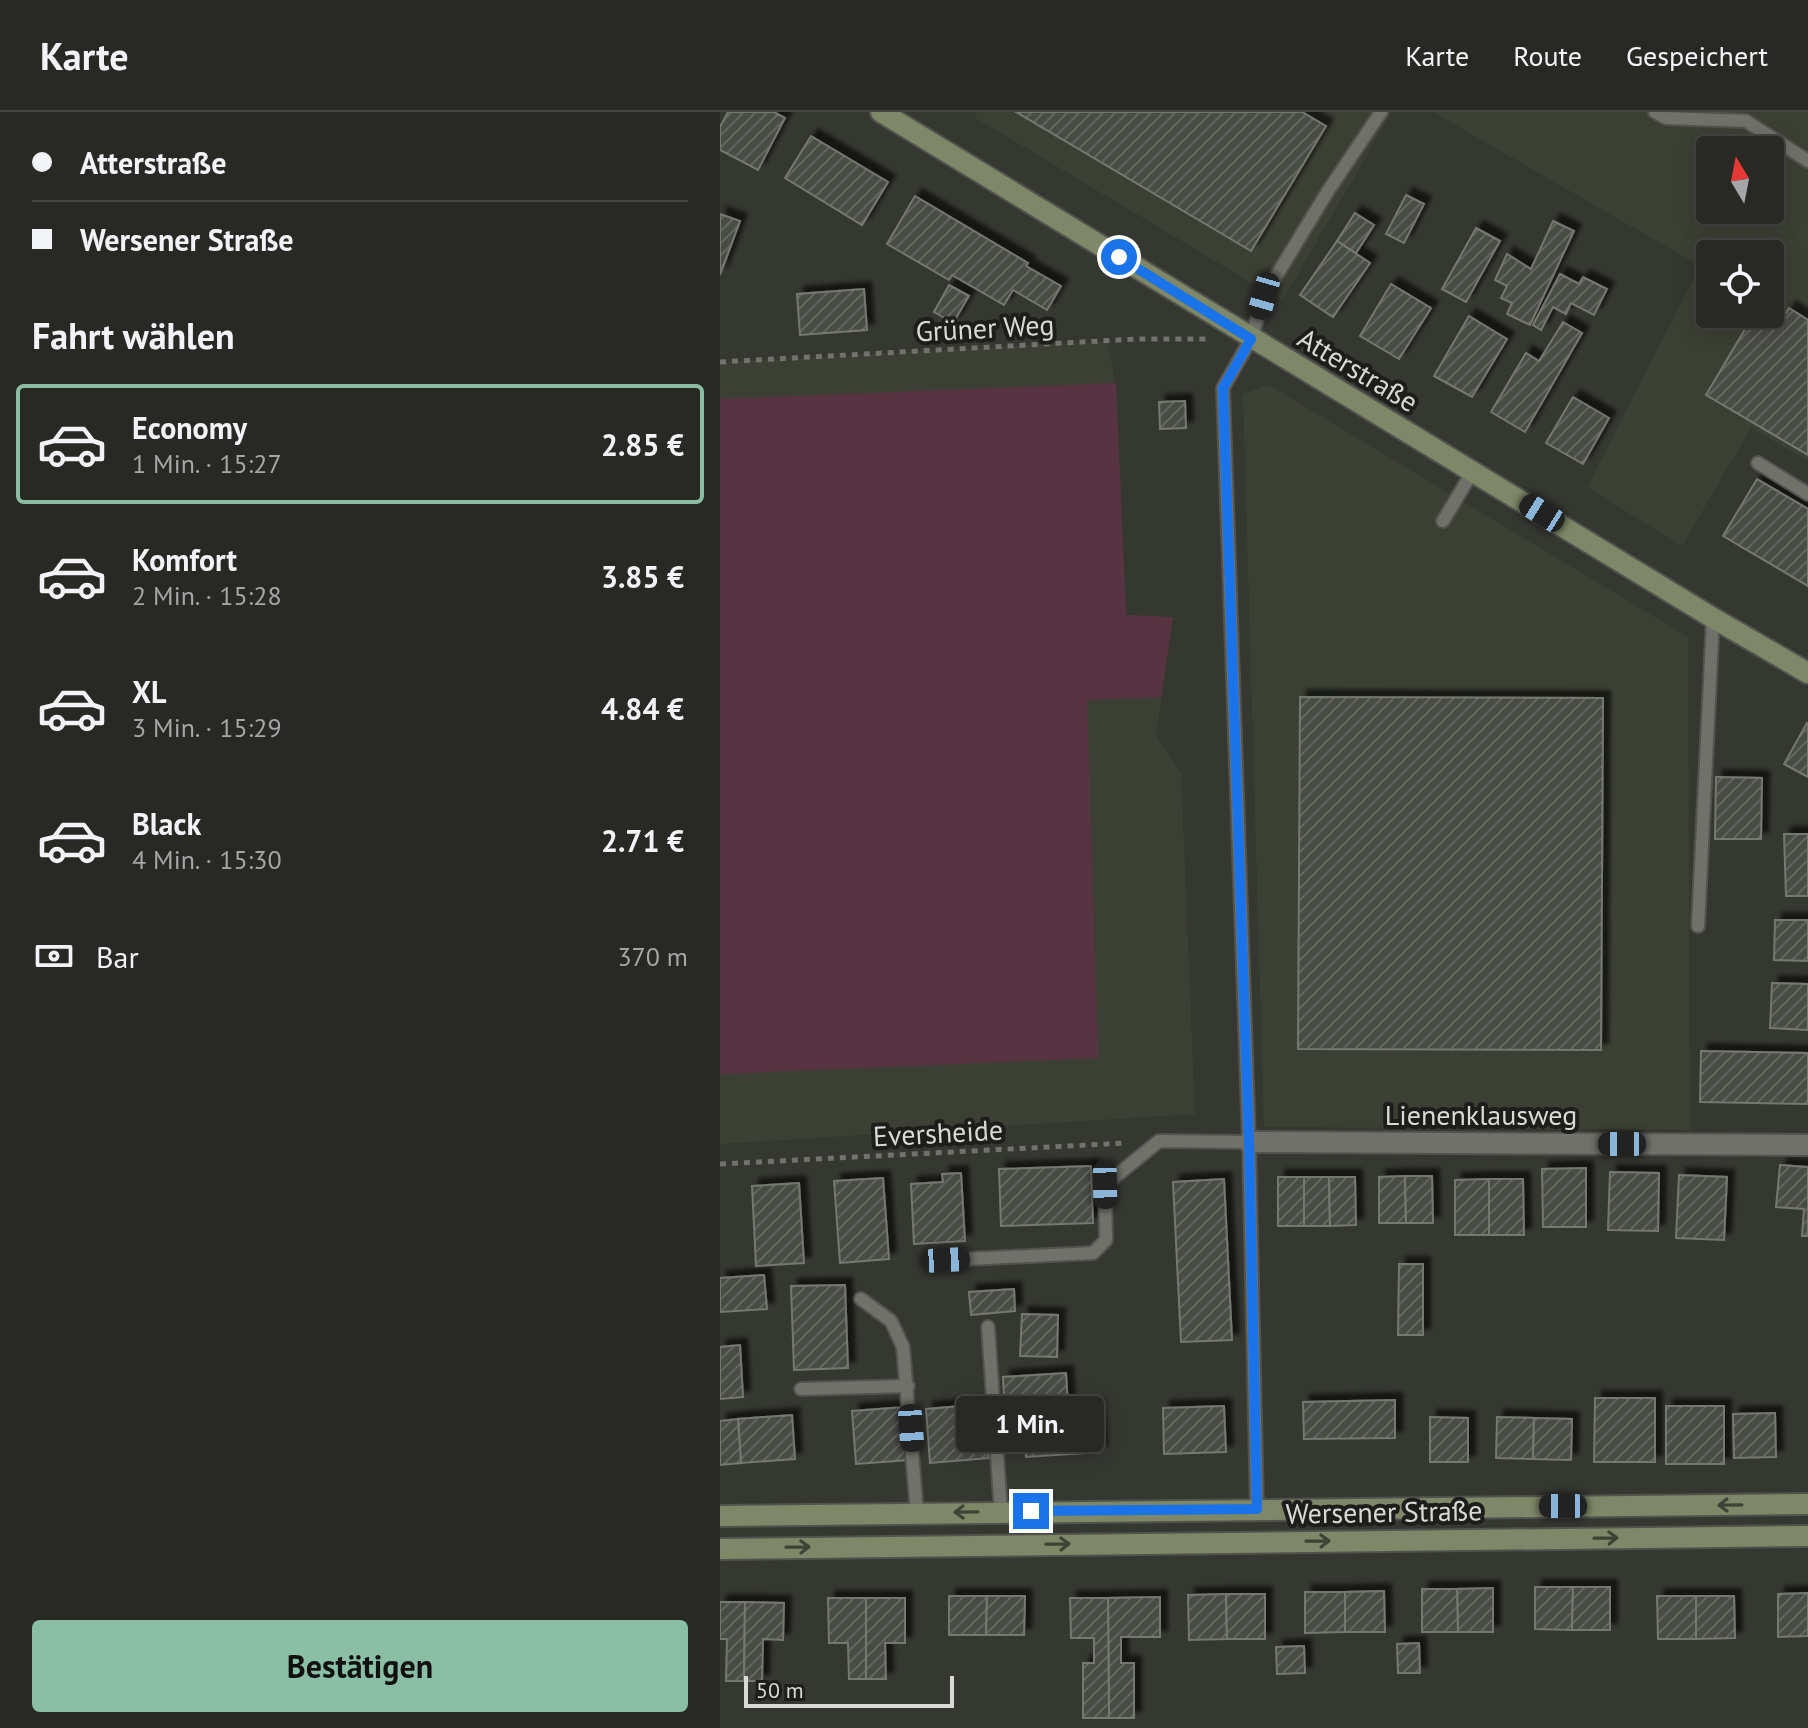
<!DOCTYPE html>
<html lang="de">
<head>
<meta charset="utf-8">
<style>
  :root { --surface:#282925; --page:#343532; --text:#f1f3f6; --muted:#a5a6a7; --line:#444542; --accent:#8abfa5 }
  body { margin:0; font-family:"PT Sans",sans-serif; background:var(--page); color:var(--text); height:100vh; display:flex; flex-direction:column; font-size:30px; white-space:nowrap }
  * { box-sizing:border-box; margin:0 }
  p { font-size:26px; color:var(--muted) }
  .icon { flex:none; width:44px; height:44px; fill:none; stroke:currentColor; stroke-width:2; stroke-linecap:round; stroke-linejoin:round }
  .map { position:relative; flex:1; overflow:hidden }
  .sheet { display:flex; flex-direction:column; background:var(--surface); width:720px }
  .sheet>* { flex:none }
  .hud { display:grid; align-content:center; height:176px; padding:0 32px; background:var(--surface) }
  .needle { width:52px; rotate:350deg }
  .fabs { position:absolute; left:976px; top:24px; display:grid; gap:16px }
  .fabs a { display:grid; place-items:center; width:88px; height:88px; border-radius:8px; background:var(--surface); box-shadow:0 4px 20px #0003,0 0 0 2px var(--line); font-size:40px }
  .scale { position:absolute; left:24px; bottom:20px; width:210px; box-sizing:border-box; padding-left:8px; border:4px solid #d9dad6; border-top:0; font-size:22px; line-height:28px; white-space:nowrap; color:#d9dad6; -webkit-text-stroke:6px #1d1e1b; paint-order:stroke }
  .end { position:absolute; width:36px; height:36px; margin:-18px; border:10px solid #1a73e8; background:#fff; box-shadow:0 0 0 4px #fff }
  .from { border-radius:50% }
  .bubble { position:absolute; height:56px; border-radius:8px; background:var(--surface); box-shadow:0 4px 20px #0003,0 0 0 2px var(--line); font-size:26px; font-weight:600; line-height:56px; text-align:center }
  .car { position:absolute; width:24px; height:48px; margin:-24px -12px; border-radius:10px; box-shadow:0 0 6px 2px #0007; background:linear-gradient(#222 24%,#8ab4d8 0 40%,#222 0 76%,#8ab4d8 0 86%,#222 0) }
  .hud b { display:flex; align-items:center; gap:28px; height:76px; font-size:30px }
  .hud b+b { border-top:2px solid var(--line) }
  .hud i { width:20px; height:20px; background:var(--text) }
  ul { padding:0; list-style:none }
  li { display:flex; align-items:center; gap:24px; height:120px; margin:0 16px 12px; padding:0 16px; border:4px solid transparent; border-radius:8px }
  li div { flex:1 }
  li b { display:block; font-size:30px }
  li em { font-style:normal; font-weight:600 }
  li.active { border-color:var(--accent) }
  li>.icon { width:72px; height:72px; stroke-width:1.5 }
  h2 { padding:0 32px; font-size:36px; line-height:96px }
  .pay { display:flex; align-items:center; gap:20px; height:88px; padding:0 32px; font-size:30px }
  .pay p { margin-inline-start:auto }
  .action { display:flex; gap:16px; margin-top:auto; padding:16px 32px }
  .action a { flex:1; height:92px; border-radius:8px; background:var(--accent); color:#111; font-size:32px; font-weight:600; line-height:92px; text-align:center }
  header { display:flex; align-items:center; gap:48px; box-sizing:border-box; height:112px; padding:0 40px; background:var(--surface); border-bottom:2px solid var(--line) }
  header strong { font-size:38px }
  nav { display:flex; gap:44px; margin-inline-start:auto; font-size:28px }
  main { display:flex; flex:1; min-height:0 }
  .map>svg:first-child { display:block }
  .built { fill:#3c4034; fill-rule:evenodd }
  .park { fill:#583442 }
  .building { fill:url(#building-hatch); stroke:#757871; stroke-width:2; filter:url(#shadow) }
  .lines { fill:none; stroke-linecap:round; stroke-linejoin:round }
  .lane-casing { stroke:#52534e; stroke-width:16 }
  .street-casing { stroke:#52534e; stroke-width:24 }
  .secondary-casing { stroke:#52534e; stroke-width:24 }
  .path { stroke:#71726d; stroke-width:5; stroke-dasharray:6 6; stroke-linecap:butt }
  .lane { stroke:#6f716a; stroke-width:12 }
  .street { stroke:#6f716a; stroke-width:20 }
  .secondary { stroke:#7e8767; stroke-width:20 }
  .oneway { stroke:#3f4336 }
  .route { stroke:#1a73e8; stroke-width:10 }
  .labels { text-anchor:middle; stroke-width:8; stroke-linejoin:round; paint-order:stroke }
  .street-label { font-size:28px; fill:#d9dad6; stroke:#1d1e1b }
</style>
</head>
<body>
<header>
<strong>Karte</strong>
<nav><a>Karte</a><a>Route</a><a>Gespeichert</a></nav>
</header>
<main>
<section class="sheet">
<div class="hud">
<b><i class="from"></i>Atterstraße</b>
<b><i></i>Wersener Straße</b>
</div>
<h2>Fahrt wählen</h2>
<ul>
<li class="active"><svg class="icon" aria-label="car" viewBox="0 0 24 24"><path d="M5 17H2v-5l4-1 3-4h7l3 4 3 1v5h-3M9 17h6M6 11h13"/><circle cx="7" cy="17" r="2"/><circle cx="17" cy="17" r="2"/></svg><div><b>Economy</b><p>1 Min. · 15:27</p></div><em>2.85 €</em></li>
<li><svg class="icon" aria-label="car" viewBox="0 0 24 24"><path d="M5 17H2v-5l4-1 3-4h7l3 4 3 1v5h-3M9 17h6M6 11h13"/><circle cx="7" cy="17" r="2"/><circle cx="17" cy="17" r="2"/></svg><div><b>Komfort</b><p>2 Min. · 15:28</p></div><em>3.85 €</em></li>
<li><svg class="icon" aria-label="car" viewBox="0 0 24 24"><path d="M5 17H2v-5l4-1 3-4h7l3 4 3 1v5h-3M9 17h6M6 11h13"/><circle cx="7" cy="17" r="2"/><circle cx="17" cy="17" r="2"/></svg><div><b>XL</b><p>3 Min. · 15:29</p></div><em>4.84 €</em></li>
<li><svg class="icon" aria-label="car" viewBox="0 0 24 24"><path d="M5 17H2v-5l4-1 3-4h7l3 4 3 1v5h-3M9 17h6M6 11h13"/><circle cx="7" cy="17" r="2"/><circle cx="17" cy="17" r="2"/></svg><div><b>Black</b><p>4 Min. · 15:30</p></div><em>2.71 €</em></li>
</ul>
<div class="pay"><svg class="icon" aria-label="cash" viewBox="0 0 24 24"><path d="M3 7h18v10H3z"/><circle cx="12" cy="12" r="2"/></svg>Bar<p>370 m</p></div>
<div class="action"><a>Bestätigen</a></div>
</section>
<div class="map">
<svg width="1088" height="1616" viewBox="0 0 1088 1616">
  <defs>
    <pattern id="building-hatch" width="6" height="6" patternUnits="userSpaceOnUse" patternTransform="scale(2)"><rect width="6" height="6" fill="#494c45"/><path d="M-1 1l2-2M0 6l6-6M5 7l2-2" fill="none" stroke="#63655f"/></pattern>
    <filter id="shadow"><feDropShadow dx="7" dy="-7" stdDeviation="2" flood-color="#0009"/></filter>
  </defs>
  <rect width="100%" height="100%" fill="#353731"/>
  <!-- built -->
  <g class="built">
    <path d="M 257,0 L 672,0 L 562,189 L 254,5 Z"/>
    <path d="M 713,0 L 1088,0 L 1088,349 L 1031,316 L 962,434 L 867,375 L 980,154 ZM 990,38 L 1050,38 L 1050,98 L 990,98 ZM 990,142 L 1050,142 L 1050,202 L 990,202 Z"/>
    <path d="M 387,229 L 396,271 L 406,503 L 453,505 L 436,624 L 461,661 L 475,1002 L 0,1032 L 0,250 Z"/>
    <path d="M 549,273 L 968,525 L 970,1018 L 544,1015 L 523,282 Z"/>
  </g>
  <!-- park -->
  <path class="park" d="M 396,271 L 406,503 L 453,505 L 441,585 L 367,588 L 378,946 L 0,962 L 0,287 Z"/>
  <!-- building -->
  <g class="building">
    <path d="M 8,0 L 54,0 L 65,6 L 38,58 L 0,38 L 0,15 Z"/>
    <path d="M 296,0 L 582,0 L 606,14 L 531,139 Z"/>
    <path d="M 91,24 L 168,70 L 142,113 L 65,66 Z"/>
    <path d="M 686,83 L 704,92 L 684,131 L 666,122 Z"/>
    <path d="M 195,84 L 308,151 L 306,154 L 341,174 L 327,198 L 293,178 L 284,193 L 232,163 L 229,168 L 167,132 Z"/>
    <path d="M 635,101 L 654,113 L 636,141 L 617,129 Z"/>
    <path d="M 0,102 L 20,109 L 0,163 Z"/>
    <path d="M 833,109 L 854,119 L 810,213 L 787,202 L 792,191 L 781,186 L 787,174 L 775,168 L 787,142 L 811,157 Z"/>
    <path d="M 756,116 L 780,129 L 746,190 L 722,177 Z"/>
    <path d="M 617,129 L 650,151 L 613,205 L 580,183 Z"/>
    <path d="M 840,162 L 859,172 L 863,165 L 887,177 L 874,203 L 851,191 L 846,202 L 833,195 L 821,218 L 813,213 Z"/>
    <path d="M 671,172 L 711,196 L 679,247 L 640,224 Z"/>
    <path d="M 229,173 L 249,184 L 233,211 L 214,200 Z"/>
    <path d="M 144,177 L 147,218 L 80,223 L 77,182 Z"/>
    <path d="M 1069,196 L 1088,208 L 1088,343 L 986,283 L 1034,202 L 1050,202 L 1061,209 Z"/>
    <path d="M 749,204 L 787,227 L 752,285 L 714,264 Z"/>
    <path d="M 843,210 L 862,221 L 805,320 L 771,300 L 806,241 L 819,249 Z"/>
    <path d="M 853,285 L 889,306 L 863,352 L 826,331 Z"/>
    <path d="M 465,289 L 466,316 L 440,317 L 439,290 Z"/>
    <path d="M 1037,367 L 1088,397 L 1088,474 L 1003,424 Z"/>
    <path d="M 580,585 L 883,586 L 881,938 L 578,937 Z"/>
    <path d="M 1087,611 L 1088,612 L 1088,665 L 1064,652 Z"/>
    <path d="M 996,665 L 1042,666 L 1041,727 L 995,727 Z"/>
    <path d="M 1064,722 L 1088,722 L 1088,784 L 1066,784 Z"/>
    <path d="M 1055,808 L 1088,808 L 1088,849 L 1054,848 Z"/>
    <path d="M 1052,871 L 1088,872 L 1088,918 L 1050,916 Z"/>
    <path d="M 981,939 L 1088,941 L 1088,992 L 980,990 Z"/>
    <path d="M 1060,1053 L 1088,1055 L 1088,1124 L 1082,1124 L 1084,1097 L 1056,1095 Z"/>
    <path d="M 371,1054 L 373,1111 L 281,1114 L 279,1057 Z"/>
    <path d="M 866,1056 L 866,1115 L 823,1115 L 822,1057 Z"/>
    <path d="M 890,1060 L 939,1061 L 938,1119 L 888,1118 Z"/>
    <path d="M 241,1061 L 245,1129 L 194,1132 L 191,1072 L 223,1070 L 222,1062 Z"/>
    <path d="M 959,1063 L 1007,1065 L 1004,1128 L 956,1126 Z"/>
    <path d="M 685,1064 L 686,1111 L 659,1111 L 659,1065 Z"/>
    <path d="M 685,1064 L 712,1064 L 713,1111 L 686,1111 Z"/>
    <rect x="558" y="1065" width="26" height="49"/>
    <path d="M 584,1065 L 609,1065 L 610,1114 L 584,1114 Z"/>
    <path d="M 609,1065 L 635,1065 L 636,1113 L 610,1114 Z"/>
    <path d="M 163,1066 L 169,1147 L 120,1151 L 114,1069 Z"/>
    <path d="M 504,1067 L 512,1228 L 461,1230 L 453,1070 Z"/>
    <path d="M 769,1067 L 769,1123 L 735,1123 L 735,1068 Z"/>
    <path d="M 769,1067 L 803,1067 L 804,1123 L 769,1123 Z"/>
    <path d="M 79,1071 L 84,1151 L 36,1154 L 32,1074 Z"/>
    <path d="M 679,1152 L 703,1152 L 703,1223 L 678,1223 Z"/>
    <path d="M 44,1163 L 47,1197 L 0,1200 L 0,1166 Z"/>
    <path d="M 125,1173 L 128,1256 L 74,1258 L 71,1174 Z"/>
    <path d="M 294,1177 L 295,1199 L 251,1203 L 249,1180 Z"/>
    <path d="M 302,1202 L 338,1203 L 337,1245 L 300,1244 Z"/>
    <path d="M 20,1233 L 23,1285 L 0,1287 L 0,1235 Z"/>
    <path d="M 346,1261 L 348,1295 L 377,1294 L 380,1340 L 306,1345 L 304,1302 L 285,1304 L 283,1265 Z"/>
    <path d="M 875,1286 L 935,1286 L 935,1350 L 874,1350 Z"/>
    <path d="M 675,1288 L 675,1326 L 584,1327 L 583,1290 Z"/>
    <path d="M 265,1292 L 269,1346 L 210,1351 L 206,1297 Z"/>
    <path d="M 504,1294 L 506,1340 L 444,1342 L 443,1296 Z"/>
    <rect x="946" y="1294" width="58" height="58"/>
    <path d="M 185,1295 L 189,1348 L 136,1352 L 132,1299 Z"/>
    <path d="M 1055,1301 L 1056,1345 L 1014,1346 L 1013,1302 Z"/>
    <path d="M 72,1303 L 75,1347 L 21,1351 L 18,1307 Z"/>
    <path d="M 710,1305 L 748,1306 L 748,1350 L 710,1350 Z"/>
    <path d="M 777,1305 L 814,1306 L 813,1347 L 776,1346 Z"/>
    <path d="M 814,1306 L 852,1307 L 851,1348 L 813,1347 Z"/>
    <path d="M 18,1307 L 21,1351 L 0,1353 L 0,1309 Z"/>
    <path d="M 815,1475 L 853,1475 L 852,1518 L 815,1517 Z"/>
    <path d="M 853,1475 L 890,1475 L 890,1518 L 852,1518 Z"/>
    <path d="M 773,1476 L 773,1520 L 738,1520 L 737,1477 Z"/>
    <path d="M 702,1477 L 737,1477 L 738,1520 L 702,1520 Z"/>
    <path d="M 664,1479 L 665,1520 L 625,1520 L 625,1480 Z"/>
    <path d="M 585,1480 L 625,1480 L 625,1520 L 585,1521 Z"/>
    <path d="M 1088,1481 L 1088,1524 L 1058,1525 L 1058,1482 Z"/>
    <path d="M 506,1482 L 507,1527 L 469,1528 L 468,1483 Z"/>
    <path d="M 506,1482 L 545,1482 L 545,1527 L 507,1527 Z"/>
    <path d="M 229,1484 L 267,1484 L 266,1523 L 229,1523 Z"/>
    <path d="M 267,1484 L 305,1484 L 304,1523 L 266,1523 Z"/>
    <path d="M 937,1484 L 976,1484 L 976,1527 L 938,1527 Z"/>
    <path d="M 976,1484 L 1014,1484 L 1015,1526 L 976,1527 Z"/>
    <path d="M 440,1485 L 440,1525 L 401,1525 L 401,1551 L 414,1551 L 414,1606 L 389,1606 L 388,1486 Z"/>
    <path d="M 108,1486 L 146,1486 L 146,1567 L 129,1567 L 128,1531 L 109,1531 Z"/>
    <path d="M 146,1486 L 185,1486 L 185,1531 L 165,1531 L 166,1567 L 146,1567 Z"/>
    <path d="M 350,1486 L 388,1486 L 389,1606 L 363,1606 L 363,1551 L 374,1551 L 374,1526 L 351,1526 Z"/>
    <path d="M 0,1490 L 25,1490 L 24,1569 L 6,1569 L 7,1527 L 0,1527 Z"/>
    <path d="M 25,1490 L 64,1491 L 63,1528 L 43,1527 L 42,1569 L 24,1569 Z"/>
    <path d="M 699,1531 L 700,1561 L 678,1561 L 677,1532 Z"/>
    <path d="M 584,1534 L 585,1561 L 557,1562 L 556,1535 Z"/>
  </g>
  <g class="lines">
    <!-- lane casing -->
    <g class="lane-casing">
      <g id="lane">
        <path d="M 935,0 L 946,6 L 1026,9 L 1088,49"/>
        <path d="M 1038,351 L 1088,382"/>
        <path d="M 723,409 L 753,359"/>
        <path d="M 978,814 L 993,506"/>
        <path d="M 226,1148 L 373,1141 L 386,1128 L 385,1073 L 439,1029 L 529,1030"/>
        <path d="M 141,1187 L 171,1209 L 183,1235 L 197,1401"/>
        <path d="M 268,1215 L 281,1400"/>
        <path d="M 81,1277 L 188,1274"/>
        <path d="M 537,1397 L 529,1030 L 503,276 L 531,227 L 544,184 L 608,79 L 661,0"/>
      </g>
    </g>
    <!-- street casing -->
    <g class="street-casing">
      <path id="street" d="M 529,1030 L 1088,1033"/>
    </g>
    <!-- secondary casing -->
    <g class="secondary-casing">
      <g id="secondary">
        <path d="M 161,0 L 993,506 L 1088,561"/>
        <path d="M 0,1404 L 1088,1392"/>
        <path d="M 0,1437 L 1088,1424"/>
      </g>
    </g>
    <!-- path -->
    <g class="path">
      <path d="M 0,250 L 416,227 L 486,227"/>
      <path d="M 0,1052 L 406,1031"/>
    </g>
    <!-- lane -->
    <use href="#lane" class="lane"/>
    <!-- street -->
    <use href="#street" class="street"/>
    <!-- secondary -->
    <use href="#secondary" class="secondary"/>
  </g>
  <!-- one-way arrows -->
  <defs><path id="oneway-shaft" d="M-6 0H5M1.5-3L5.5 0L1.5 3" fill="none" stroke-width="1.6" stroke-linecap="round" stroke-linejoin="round" transform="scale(2)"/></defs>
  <g class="oneway">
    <use href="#oneway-shaft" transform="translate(1010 1393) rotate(179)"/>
    <use href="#oneway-shaft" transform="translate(246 1400) rotate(179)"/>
    <use href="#oneway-shaft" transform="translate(886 1426) rotate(-1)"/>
    <use href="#oneway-shaft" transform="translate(598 1429) rotate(-1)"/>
    <use href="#oneway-shaft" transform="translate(338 1432) rotate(-1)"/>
    <use href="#oneway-shaft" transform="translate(78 1435) rotate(-1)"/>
  </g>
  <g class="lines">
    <!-- route -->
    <path class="route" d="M 311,1399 L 537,1397 L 529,1030 L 503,276 L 531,227 L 399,145"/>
  </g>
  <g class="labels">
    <!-- street labels -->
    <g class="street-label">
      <text transform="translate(265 216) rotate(-3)" y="10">Grüner Weg</text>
      <text transform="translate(638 258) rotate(31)" y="10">Atterstraße</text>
      <text x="761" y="1013">Lienenklausweg</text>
      <text transform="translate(218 1021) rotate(-3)" y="10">Eversheide</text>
      <text transform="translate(664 1400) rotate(-1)" y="10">Wersener Straße</text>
    </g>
  </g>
</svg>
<div class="fabs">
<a><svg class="needle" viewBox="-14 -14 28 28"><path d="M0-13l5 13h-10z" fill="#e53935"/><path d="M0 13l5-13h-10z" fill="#a5a6a7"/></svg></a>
<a><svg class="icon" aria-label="locate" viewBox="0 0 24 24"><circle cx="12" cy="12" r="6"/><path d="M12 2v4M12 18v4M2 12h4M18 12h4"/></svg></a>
</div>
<div class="scale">50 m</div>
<i class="end from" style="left:399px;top:145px"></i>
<i class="end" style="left:311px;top:1399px"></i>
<div class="bubble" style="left:236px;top:1284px;width:148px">1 Min.</div>
<i class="car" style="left:544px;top:184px;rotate:196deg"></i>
<i class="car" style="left:822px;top:401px;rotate:302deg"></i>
<i class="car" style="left:902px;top:1032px;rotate:270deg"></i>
<i class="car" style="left:385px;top:1073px;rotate:179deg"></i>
<i class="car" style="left:226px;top:1148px;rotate:87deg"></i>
<i class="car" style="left:191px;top:1316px;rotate:176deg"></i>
<i class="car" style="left:843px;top:1394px;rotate:270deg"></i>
</div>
</main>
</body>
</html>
